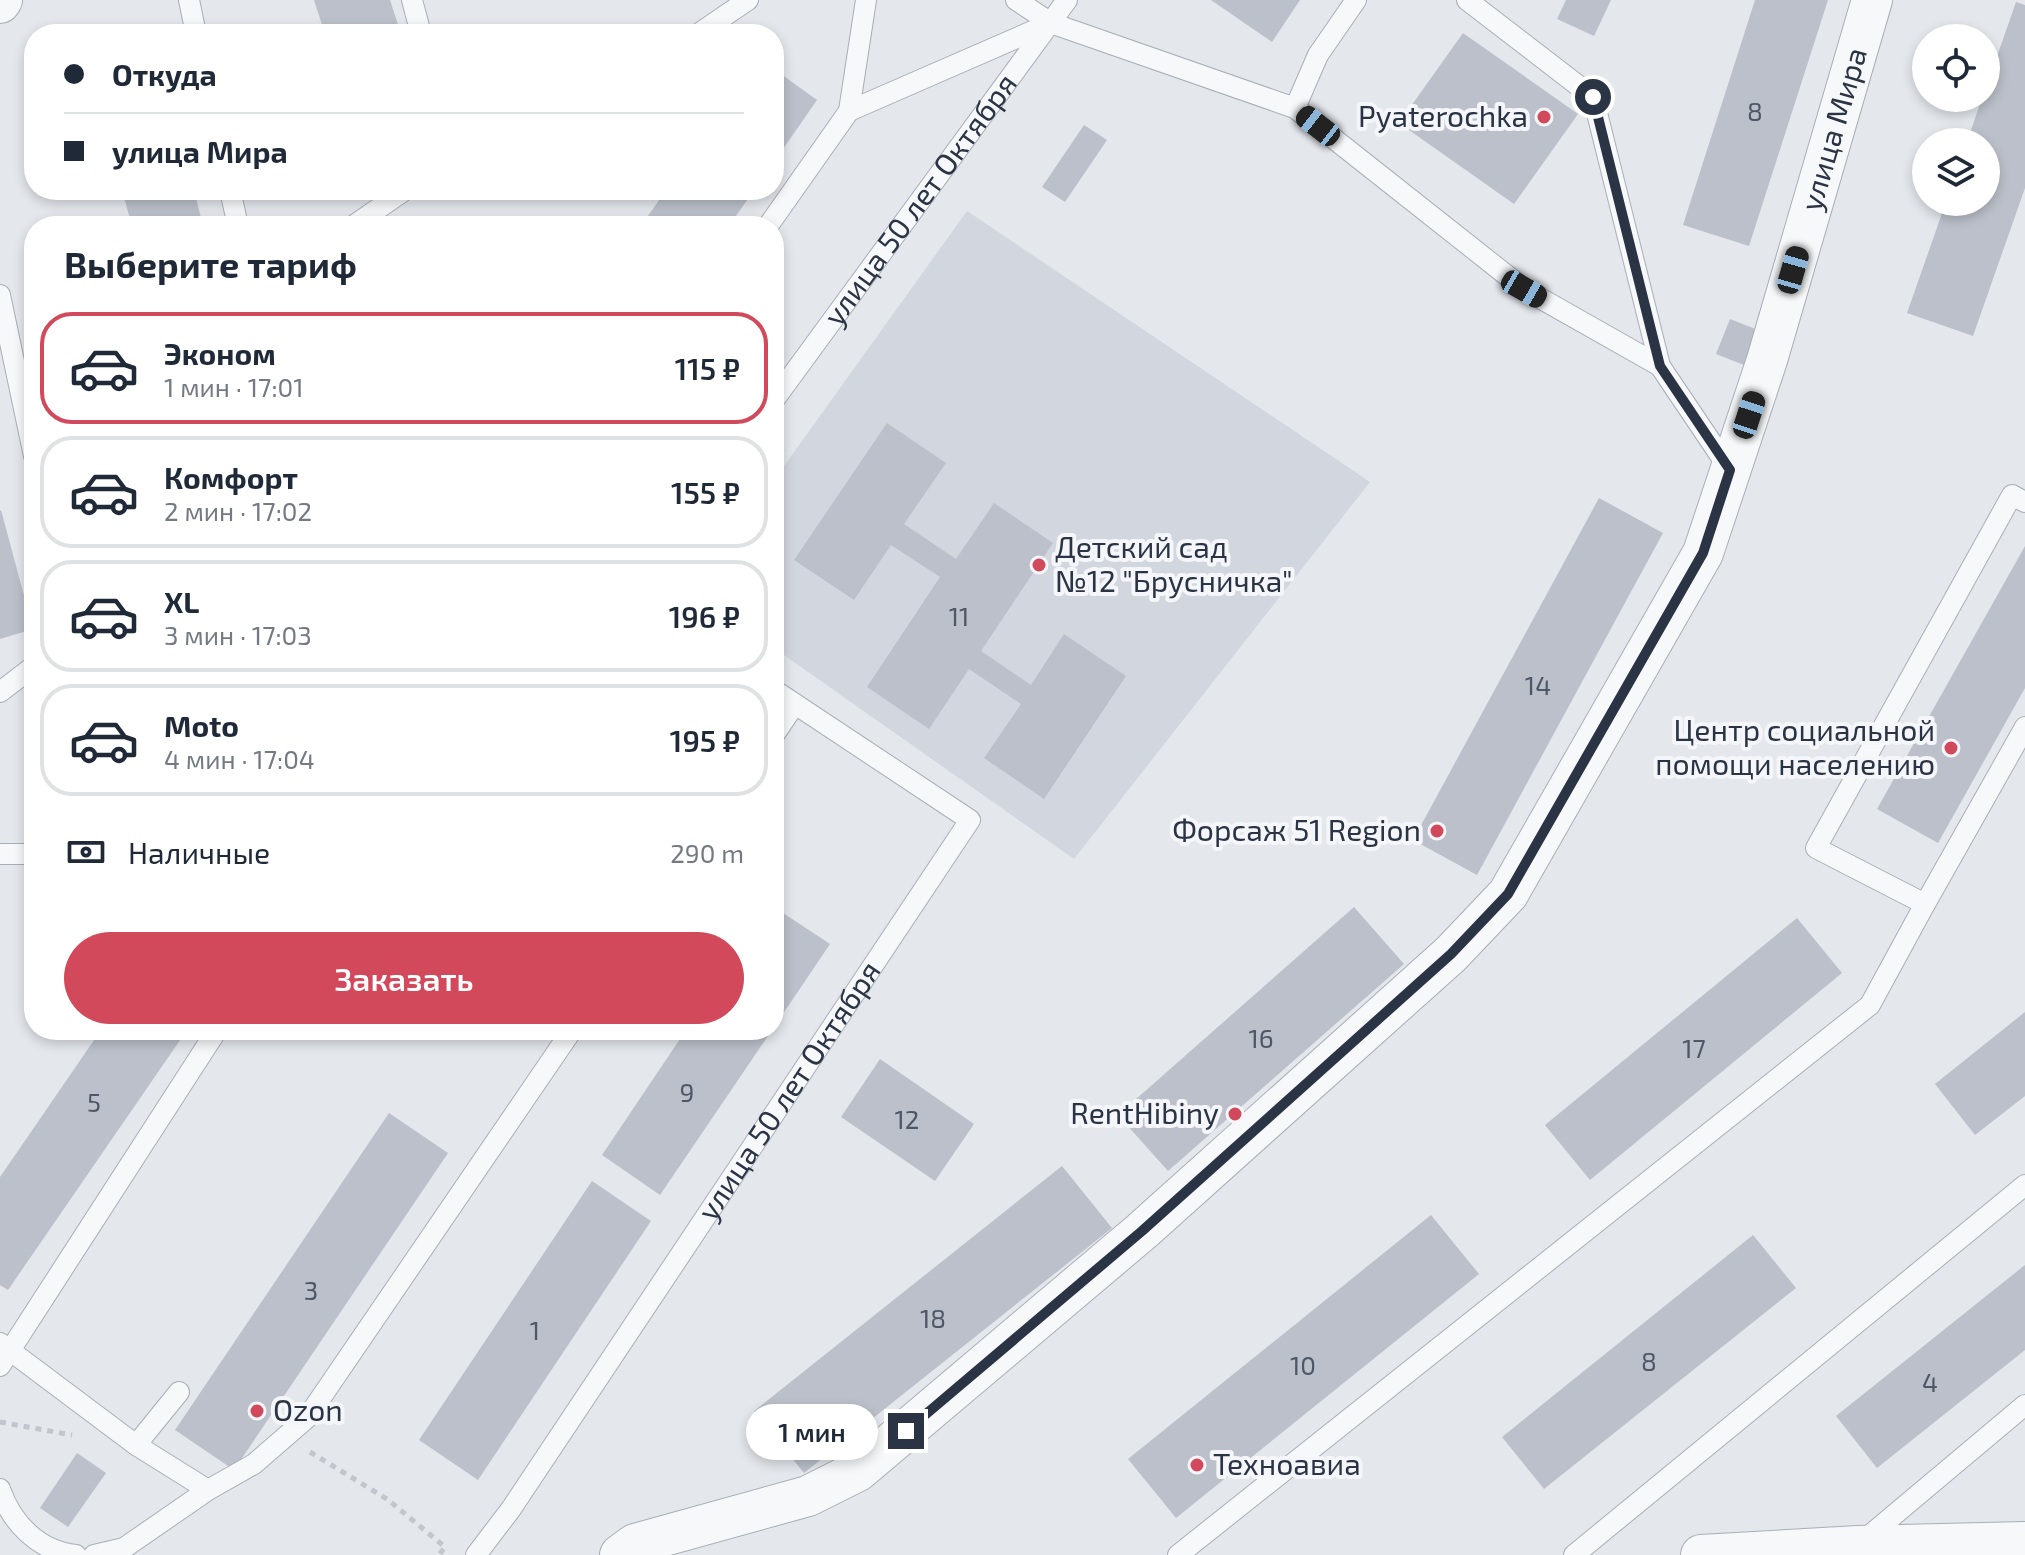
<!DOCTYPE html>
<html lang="ru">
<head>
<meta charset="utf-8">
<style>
  :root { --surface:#fff; --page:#f6f6f7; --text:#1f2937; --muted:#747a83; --line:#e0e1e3; --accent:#d1495b }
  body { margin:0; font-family:"Exo 2",sans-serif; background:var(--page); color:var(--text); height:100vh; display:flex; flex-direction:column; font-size:30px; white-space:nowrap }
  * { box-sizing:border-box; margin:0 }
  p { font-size:26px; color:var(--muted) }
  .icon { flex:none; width:44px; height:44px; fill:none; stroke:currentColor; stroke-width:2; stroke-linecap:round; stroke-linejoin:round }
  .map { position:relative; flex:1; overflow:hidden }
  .side { position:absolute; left:24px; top:216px; width:760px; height:824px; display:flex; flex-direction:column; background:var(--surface); border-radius:32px; box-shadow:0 4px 12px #0003 }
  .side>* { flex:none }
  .banner { position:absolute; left:24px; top:24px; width:760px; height:176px; border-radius:32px; box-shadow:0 4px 12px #0003; display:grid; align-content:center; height:176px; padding:0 40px; background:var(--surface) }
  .controls { position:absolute; left:1912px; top:24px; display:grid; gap:16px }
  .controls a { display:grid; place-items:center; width:88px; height:88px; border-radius:50%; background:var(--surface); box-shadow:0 4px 12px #0003; font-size:40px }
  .end { position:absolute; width:36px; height:36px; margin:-18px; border:10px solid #2b3445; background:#fff; box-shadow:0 0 0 4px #fff }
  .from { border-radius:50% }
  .bubble { position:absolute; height:56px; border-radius:28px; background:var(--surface); box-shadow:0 4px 12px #0003; font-size:26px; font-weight:600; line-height:56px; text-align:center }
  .car { position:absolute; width:24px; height:48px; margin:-24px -12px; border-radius:10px; box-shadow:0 0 6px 2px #0007; background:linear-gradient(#222 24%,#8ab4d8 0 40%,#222 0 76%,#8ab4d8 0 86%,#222 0) }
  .banner b { display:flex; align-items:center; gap:28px; height:76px; font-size:30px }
  .banner b+b { border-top:2px solid var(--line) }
  .banner i { width:20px; height:20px; background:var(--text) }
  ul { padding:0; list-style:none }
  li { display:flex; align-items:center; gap:24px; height:112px; margin:0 16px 12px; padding:0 24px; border:4px solid var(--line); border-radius:32px }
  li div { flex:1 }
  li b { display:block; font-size:30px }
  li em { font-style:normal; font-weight:600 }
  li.on { border-color:var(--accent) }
  li>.icon { width:72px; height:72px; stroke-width:1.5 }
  h2 { padding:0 40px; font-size:36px; line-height:96px }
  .pay { display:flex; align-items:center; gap:20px; height:88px; padding:0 40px; font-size:30px }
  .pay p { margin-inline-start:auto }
  .primary-button { display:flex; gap:16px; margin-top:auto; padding:16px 40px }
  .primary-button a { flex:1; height:92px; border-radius:48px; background:var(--accent); color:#fff; font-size:32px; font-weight:600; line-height:92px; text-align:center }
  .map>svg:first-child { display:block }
  .built { fill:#d2d6de }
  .building { fill:#bbc0ca }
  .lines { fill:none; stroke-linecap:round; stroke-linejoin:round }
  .service-casing { stroke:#a9aeb7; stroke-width:22 }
  .minor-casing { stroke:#a9aeb7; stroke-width:42 }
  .path { stroke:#c2c5cb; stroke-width:5; stroke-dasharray:6 6; stroke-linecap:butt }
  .service { stroke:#f7f8fa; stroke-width:20 }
  .minor { stroke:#f7f8fa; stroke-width:40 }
  .route { stroke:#2b3445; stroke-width:10 }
  .poi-dot { fill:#d1495b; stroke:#f4f6f9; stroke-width:3 }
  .labels { text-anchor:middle; stroke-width:8; stroke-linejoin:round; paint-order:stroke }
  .number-label { font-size:26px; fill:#4f5766 }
  .poi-label { font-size:30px; fill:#2b3445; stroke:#f4f6f9; text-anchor:end }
  .street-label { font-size:30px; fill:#2b3445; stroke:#f4f6f9 }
</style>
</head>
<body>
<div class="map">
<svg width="2025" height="1555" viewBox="0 0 2025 1555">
  <rect width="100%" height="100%" fill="#e4e7ec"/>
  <!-- built -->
  <path class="built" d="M 967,211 L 1370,482 L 1074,859 L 774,648 L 774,480 Z"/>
  <!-- building -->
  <g class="building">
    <path d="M 314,0 L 390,0 L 401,34 L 325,34 Z"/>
    <path d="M 1211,0 L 1300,0 L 1272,42 Z"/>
    <path d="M 1566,0 L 1611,0 L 1594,36 L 1557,19 Z"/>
    <path d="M 1755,0 L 1828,0 L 1749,246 L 1683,225 Z"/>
    <path d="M 2016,2 L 2025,5 L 2025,188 L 1973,336 L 1907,313 L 1946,202 L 1986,202 L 1986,142 L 1967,142 L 1982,98 L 1986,98 L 1986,88 Z"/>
    <path d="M 1463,33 L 1578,114 L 1514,204 L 1399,123 Z"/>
    <path d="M 774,69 L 817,100 L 774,162 Z"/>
    <path d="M 1084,125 L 1107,140 L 1065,202 L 1042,187 Z"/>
    <path d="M 122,190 L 194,190 L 203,226 L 132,226 Z"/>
    <path d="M 666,190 L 754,190 L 729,226 L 641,226 Z"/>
    <path d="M 1730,319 L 1758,330 L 1744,365 L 1716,354 Z"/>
    <path d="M 887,423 L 946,463 L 904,524 L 956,559 L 994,503 L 1053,543 L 981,651 L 1031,685 L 1064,634 L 1126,676 L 1044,799 L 984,758 L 1021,704 L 969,669 L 929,729 L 867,687 L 940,577 L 891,545 L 854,600 L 794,560 Z"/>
    <path d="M 1599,498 L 1663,533 L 1477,875 L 1413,840 Z"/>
    <path d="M 1,510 L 33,629 L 0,639 L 0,511 Z"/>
    <path d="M 2025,546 L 2025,688 L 1938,843 L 1877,809 Z"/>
    <path d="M 774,907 L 830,944 L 774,1027 Z"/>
    <path d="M 1354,907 L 1404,964 L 1168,1171 L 1118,1115 Z"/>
    <path d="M 1797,918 L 1842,973 L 1590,1180 L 1545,1125 Z"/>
    <path d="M 2025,1012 L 2025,1096 L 1975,1135 L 1935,1084 Z"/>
    <path d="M 101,1030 L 187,1030 L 8,1290 L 0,1285 L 0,1177 Z"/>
    <path d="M 516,1030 L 532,1030 L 527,1038 Z"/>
    <path d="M 686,1030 L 772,1030 L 660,1195 L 602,1155 Z"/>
    <path d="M 880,1059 L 974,1124 L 935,1181 L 841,1117 Z"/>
    <path d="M 389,1113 L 448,1153 L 234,1470 L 175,1430 Z"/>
    <path d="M 1062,1166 L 1112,1228 L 804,1473 L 754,1411 Z"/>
    <path d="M 592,1181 L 651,1221 L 478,1480 L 419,1440 Z"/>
    <path d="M 1431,1215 L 1479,1274 L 1176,1518 L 1128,1459 Z"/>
    <path d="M 1753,1235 L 1796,1288 L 1544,1489 L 1502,1437 Z"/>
    <path d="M 2025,1265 L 2025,1350 L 1877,1468 L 1836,1416 Z"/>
    <path d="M 77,1453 L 106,1473 L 68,1527 L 40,1508 Z"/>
  </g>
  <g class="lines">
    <!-- service casing -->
    <g class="service-casing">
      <g id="service">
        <path d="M 189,0 L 196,34"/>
        <path d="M 412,0 L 421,34"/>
        <path d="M 1016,0 L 1051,23 L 1295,108 L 1524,289 L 1660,366"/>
        <path d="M 1467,0 L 1593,97 L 1660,366 L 1730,470"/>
        <path d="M 698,34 L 748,0"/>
        <path d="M 1295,108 L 1318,55 L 1356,0"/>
        <path d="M 849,111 L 1051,23"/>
        <path d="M 230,190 L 238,226"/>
        <path d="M 353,226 L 405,190"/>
        <path d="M 768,226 L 849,111 L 866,0"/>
        <path d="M 0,295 L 34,456"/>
        <path id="s1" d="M 774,400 L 1067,0"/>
        <path d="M 2025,502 L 2012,495 L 1816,848 L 1925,904 L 2025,727"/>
        <path d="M 0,692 L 34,666"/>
        <path d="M 774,735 L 795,704"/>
        <path d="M 0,854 L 34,854"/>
        <path d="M 0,1343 L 136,1445"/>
        <path d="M 0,1366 L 217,1030"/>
        <path d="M 179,1392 L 136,1445 L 208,1490"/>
        <path d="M 0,1489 C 12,1524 39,1551 76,1555"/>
        <path d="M 1863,1541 L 2025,1405"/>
        <path d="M 94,1555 L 124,1548 L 208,1490 L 254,1464 L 307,1418 L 572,1030"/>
        <path id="s2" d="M 476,1555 L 511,1509 L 970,820 L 774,690"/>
        <path d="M 1178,1555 L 1870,1005 L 1925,904"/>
        <path d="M 1574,1555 L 2025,1185"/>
      </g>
    </g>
    <!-- minor casing -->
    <g class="minor-casing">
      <g id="minor">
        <path d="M 0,3 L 2,0"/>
        <path id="s3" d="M 620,1555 L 635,1544 L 808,1496 L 858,1471 L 1142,1231 L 1451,954 L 1508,894 L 1703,553 L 1767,360 L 1872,0"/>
        <path d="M 1701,1555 L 1858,1546 L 2025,1542"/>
      </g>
    </g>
    <!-- path -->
    <g class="path">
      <path d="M 0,1422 L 72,1435"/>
      <path d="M 310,1452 L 387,1499 L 445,1547 L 439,1555"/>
    </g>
    <!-- service -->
    <use href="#service" class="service"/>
    <!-- minor -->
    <use href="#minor" class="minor"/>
  </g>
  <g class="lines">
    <!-- route -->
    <path class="route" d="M 906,1431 L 1142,1231 L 1451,954 L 1508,894 L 1703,553 L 1730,470 L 1660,366 L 1593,97"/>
  </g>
  <!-- markers -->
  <g class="poi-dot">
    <circle cx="1544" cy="117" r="8"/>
    <circle cx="1039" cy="565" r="8"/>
    <circle cx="1951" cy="748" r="8"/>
    <circle cx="1437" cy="831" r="8"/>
    <circle cx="1235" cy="1114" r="8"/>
    <circle cx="257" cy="1411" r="8"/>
    <circle cx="1197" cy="1465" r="8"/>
  </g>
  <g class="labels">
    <!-- number labels -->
    <g class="number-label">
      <text x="1755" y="121">8</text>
      <text x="959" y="626">11</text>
      <text x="1538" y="695">14</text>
      <text x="1261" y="1048">16</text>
      <text x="1694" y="1058">17</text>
      <text x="687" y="1102">9</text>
      <text x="94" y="1112">5</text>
      <text x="907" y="1129">12</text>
      <text x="311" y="1300">3</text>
      <text x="933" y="1328">18</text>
      <text x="535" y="1340">1</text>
      <text x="1649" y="1371">8</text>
      <text x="1303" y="1375">10</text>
      <text x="1930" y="1392">4</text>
    </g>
    <!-- poi labels -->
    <g class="poi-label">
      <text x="1528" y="127">Pyaterochka</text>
      <text x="1055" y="558" text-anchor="start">Детский сад<tspan x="1055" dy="34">№12 "Брусничка"</tspan></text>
      <text x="1935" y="741">Центр социальной<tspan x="1935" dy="34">помощи населению</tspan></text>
      <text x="1421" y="841">Форсаж 51 Region</text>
      <text x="1219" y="1124">RentHibiny</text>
      <text x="273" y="1421" text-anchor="start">Ozon</text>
      <text x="1213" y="1475" text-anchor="start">Техноавиа</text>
    </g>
    <!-- street labels -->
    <g class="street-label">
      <text dy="10" stroke="none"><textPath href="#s3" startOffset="1960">улица Мира</textPath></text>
      <text dy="10" stroke="none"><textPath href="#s1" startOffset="248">улица 50 лет Октября</textPath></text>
      <text dy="10" stroke="none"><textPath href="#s2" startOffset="560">улица 50 лет Октября</textPath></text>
    </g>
  </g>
</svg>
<div class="controls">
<a><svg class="icon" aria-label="locate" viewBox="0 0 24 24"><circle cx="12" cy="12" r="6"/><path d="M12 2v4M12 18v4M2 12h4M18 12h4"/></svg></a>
<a><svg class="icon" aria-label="layers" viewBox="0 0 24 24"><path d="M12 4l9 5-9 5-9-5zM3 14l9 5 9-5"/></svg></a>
</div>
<i class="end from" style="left:1593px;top:97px"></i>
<i class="end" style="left:906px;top:1431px"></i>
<div class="bubble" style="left:746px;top:1404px;width:132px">1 мин</div>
<i class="car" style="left:1318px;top:126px;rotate:308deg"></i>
<i class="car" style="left:1793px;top:270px;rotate:16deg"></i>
<i class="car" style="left:1524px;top:289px;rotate:120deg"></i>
<i class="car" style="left:1749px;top:415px;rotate:18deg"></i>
<div class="banner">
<b><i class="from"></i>Откуда</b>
<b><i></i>улица Мира</b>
</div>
<section class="side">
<h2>Выберите тариф</h2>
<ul>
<li class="on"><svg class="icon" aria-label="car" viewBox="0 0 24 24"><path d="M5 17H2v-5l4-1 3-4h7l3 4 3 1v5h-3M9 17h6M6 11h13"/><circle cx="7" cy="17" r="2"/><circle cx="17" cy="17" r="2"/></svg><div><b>Эконом</b><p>1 мин · 17:01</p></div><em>115 ₽</em></li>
<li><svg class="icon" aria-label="car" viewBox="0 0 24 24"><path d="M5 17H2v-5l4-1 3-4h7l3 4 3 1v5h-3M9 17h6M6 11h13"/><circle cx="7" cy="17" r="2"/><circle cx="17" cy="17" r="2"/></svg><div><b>Комфорт</b><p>2 мин · 17:02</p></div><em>155 ₽</em></li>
<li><svg class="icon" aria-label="car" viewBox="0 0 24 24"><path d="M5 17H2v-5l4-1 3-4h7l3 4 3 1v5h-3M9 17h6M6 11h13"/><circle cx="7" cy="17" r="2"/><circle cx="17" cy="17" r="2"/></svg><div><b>XL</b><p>3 мин · 17:03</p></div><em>196 ₽</em></li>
<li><svg class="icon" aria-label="car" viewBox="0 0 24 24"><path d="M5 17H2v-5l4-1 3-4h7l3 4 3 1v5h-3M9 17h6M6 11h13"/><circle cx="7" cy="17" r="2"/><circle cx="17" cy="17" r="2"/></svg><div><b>Moto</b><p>4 мин · 17:04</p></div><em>195 ₽</em></li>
</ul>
<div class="pay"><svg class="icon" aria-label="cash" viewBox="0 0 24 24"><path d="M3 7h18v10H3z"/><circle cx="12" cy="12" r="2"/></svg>Наличные<p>290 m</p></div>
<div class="primary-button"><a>Заказать</a></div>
</section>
</div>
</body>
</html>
